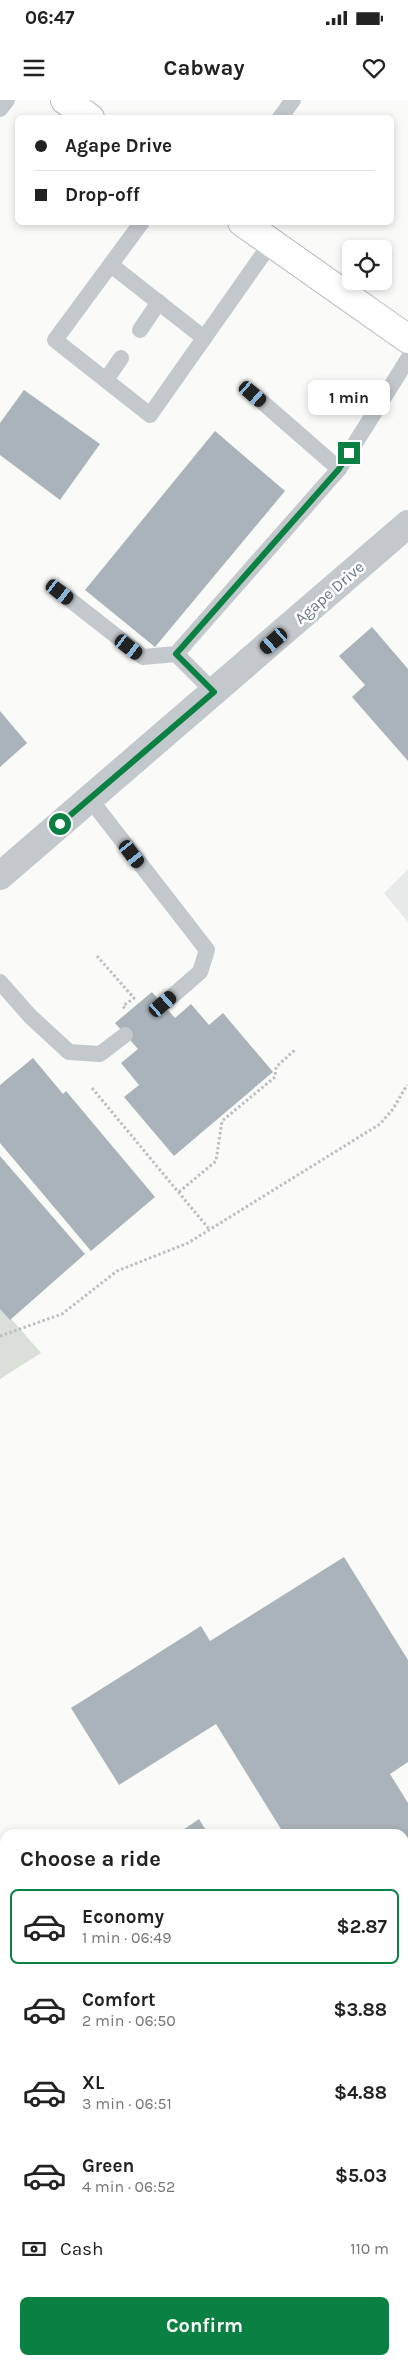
<!DOCTYPE html>
<html lang="en">
<head>
<meta charset="utf-8">
<style>
  :root { --surface:#fff; --page:#f2f2f2; --text:#222; --muted:#767676; --line:#e0e0e0; --accent:#0b8043 }
  body { margin:0; font-family:Karla,sans-serif; background:var(--page); color:var(--text); height:100vh; display:flex; flex-direction:column; font-size:19px; white-space:nowrap }
  * { box-sizing:border-box; margin:0 }
  p { font-size:16px; color:var(--muted) }
  .icon { flex:none; width:28px; height:28px; fill:none; stroke:currentColor; stroke-width:2; stroke-linecap:round; stroke-linejoin:round }
  .map { position:relative; flex:1; overflow:hidden }
  .drawer { position:absolute; left:0px; top:1729px; width:409px; height:536px; display:flex; flex-direction:column; background:var(--surface); border-radius:15px 15px 0 0; box-shadow:0 2px 8px #0003 }
  .drawer>* { flex:none }
  .banner { position:absolute; left:15px; top:15px; width:379px; height:110px; border-radius:8px; box-shadow:0 2px 8px #0003; display:grid; align-content:center; height:110px; padding:0 20px; background:var(--surface) }
  .controls { position:absolute; left:342px; top:140px; display:grid; gap:10px }
  .controls a { display:grid; place-items:center; width:50px; height:50px; border-radius:8px; background:var(--surface); box-shadow:0 2px 8px #0003; font-size:25px }
  .end { position:absolute; width:22px; height:22px; margin:-11px; border:6px solid #0b8043; background:#fff; box-shadow:0 0 0 2px #fff }
  .from { border-radius:50% }
  .bubble { position:absolute; height:35px; border-radius:8px; background:var(--surface); box-shadow:0 2px 8px #0003; font-size:16px; font-weight:700; line-height:35px; text-align:center }
  .car { position:absolute; width:15px; height:30px; margin:-15px -8px; border-radius:6px; box-shadow:0 0 4px 1px #0007; background:linear-gradient(#222 24%,#8ab4d8 0 40%,#222 0 76%,#8ab4d8 0 86%,#222 0) }
  .banner b { display:flex; align-items:center; gap:18px; height:48px; font-size:19px }
  .banner b+b { border-top:1px solid var(--line) }
  .banner i { width:12px; height:12px; background:var(--text) }
  ul { padding:0; list-style:none }
  li { display:flex; align-items:center; gap:15px; height:75px; margin:0 10px 8px; padding:0 10px; border:2px solid transparent; border-radius:8px }
  li div { flex:1 }
  li b { display:block; font-size:19px }
  li em { font-style:normal; font-weight:700 }
  li.selected { border-color:var(--accent) }
  li>.icon { width:45px; height:45px; stroke-width:1.5 }
  h2 { padding:0 20px; font-size:22px; line-height:60px }
  .pay { display:flex; align-items:center; gap:12px; height:55px; padding:0 20px; font-size:19px }
  .pay p { margin-inline-start:auto }
  .cta { display:flex; gap:10px; margin-top:auto; padding:10px 20px }
  .cta a { flex:1; height:58px; border-radius:8px; background:var(--accent); color:#fff; font-size:20px; font-weight:700; line-height:58px; text-align:center }
  .status { display:flex; justify-content:space-between; align-items:center; height:35px; padding:0 25px; background:var(--surface); direction:ltr }
  .status svg { height:14px; fill:currentColor }
  header { display:flex; justify-content:space-between; align-items:center; height:65px; padding:0 20px; background:var(--surface); font-size:22px; font-weight:700 }
  .map>svg:first-child { display:block }
  .built { fill:#e8e9e9 }
  .green { fill:#dadfd7 }
  .building { fill:#aab3b9 }
  .lines { fill:none; stroke-linecap:round; stroke-linejoin:round }
  .primary-casing { stroke:#b5babe; stroke-width:30 }
  .path { stroke:#bbbfc2; stroke-width:3; stroke-dasharray:2.5 2.5; stroke-linecap:butt }
  .lane { stroke:#c3c8cc; stroke-width:16 }
  .street { stroke:#c3c8cc; stroke-width:28 }
  .primary { stroke:#fff; stroke-width:28 }
  .rail-casing { stroke:#a2aab0; stroke-width:5.5 }
  .rail { stroke:#fff; stroke-width:4; stroke-dasharray:11; stroke-linecap:butt }
  .route { stroke:#0b8043; stroke-width:6 }
  .labels { text-anchor:middle; stroke-width:5; stroke-linejoin:round; paint-order:stroke }
  .street-label { font-size:16px; fill:#657683; stroke:#fff }
</style>
</head>
<body>
<div class="status"><b>06:47</b><svg viewBox="0 0 49 12"><path d="M0 12V9h3v3zM5 12V6h3v6zM10 12V3h3v9zM15 12V0h3v12zM26 1h20v11H26zM47 4h2v5h-2z"/></svg></div>
<header><svg class="icon" aria-label="menu" viewBox="0 0 24 24"><path d="M4 6h16M4 12h16M4 18h16"/></svg>Cabway<svg class="icon" aria-label="heart" viewBox="0 0 24 24"><path d="M12 20l-8-8c-3-5 5-10 8-4 3-6 11-1 8 4z"/></svg></header>
<div class="map">
<svg width="408" height="2264" viewBox="0 0 408 2264">
  <rect width="100%" height="100%" fill="#fafaf8"/>
  <!-- built -->
  <path class="built" d="M 408,769 L 408,822 L 384,793 Z"/>
  <!-- green -->
  <path class="green" d="M 0,1206 L 41,1253 L 0,1279 Z"/>
  <!-- building -->
  <g class="building">
    <path d="M 24,290 L 100,344 L 60,400 L 0,355 L 0,323 Z"/>
    <path d="M 215,331 L 285,391 L 155,547 L 85,490 Z"/>
    <path d="M 372,527 L 408,569 L 408,661 L 352,597 L 365,585 L 339,556 Z"/>
    <path d="M 0,611 L 27,643 L 0,667 Z"/>
    <path d="M 152,892 L 175,918 L 191,904 L 209,925 L 223,913 L 273,972 L 174,1056 L 124,997 L 139,985 L 121,963 L 138,949 L 115,923 Z"/>
    <path d="M 33,958 L 63,994 L 66,991 L 155,1097 L 91,1151 L 0,1043 L 0,985 Z"/>
    <path d="M 0,1056 L 85,1154 L 10,1220 L 0,1209 Z"/>
    <path d="M 344,1457 L 408,1560 L 408,1662 L 390,1674 L 408,1703 L 408,1830 L 404,1832 L 404,1734 L 284,1734 L 216,1624 L 119,1685 L 71,1608 L 201,1526 L 210,1541 Z"/>
    <path d="M 199,1719 L 208,1734 L 177,1734 Z"/>
    <path d="M 5,1835 L 5,2028 L 0,2031 L 0,1837 Z"/>
  </g>
  <g class="lines">
    <!-- primary casing -->
    <g class="primary-casing">
      <g id="primary">
        <path d="M 65,0 L 90,18"/>
        <path d="M 242,122 L 408,239"/>
        <path d="M 404,1980 L 408,1977"/>
        <path d="M 0,2237 L 5,2234"/>
      </g>
    </g>
    <!-- path -->
    <g class="path">
      <path d="M 97,856 L 134,898 L 123,906 L 126,910"/>
      <path d="M 92,988 L 209,1129"/>
      <path d="M 179,1092 L 216,1061 L 222,1021 L 275,977 L 276,967 L 296,949"/>
      <path d="M 0,1236 L 62,1214 L 117,1171 L 188,1143 L 380,1024 L 393,1009 L 407,985"/>
    </g>
    <!-- lane -->
    <g class="lane">
      <path d="M 0,9 L 7,0"/>
      <path d="M 280,18 L 293,0"/>
      <path d="M 142,122 L 55,240 L 150,315 L 271,143"/>
      <path d="M 111,165 L 204,238"/>
      <path d="M 140,230 L 159,202"/>
      <path d="M 106,280 L 121,258"/>
      <path d="M 253,294 L 339,369"/>
      <path d="M 60,492 L 143,557 L 176,554 L 339,369 L 408,259"/>
      <path d="M 176,554 L 214,592"/>
      <path d="M 90,699 L 207,850 L 200,872 L 163,904"/>
      <path d="M 0,882 L 30,916 L 69,952 L 100,954 L 125,935"/>
    </g>
    <!-- street -->
    <g class="street">
      <path d="M 0,776 L 408,424"/>
      <path d="M 128,2260 L 130,2264"/>
    </g>
    <!-- primary -->
    <use href="#primary" class="primary"/>
    <!-- rail casing -->
    <g class="rail-casing">
      <g id="rail">
        <path d="M 404,2103 L 408,2100"/>
        <path d="M 404,2142 L 408,2138"/>
        <path d="M 166,2264 L 172,2260"/>
        <path d="M 307,2264 L 309,2260"/>
      </g>
    </g>
    <!-- rail -->
    <use href="#rail" class="rail"/>
  </g>
  <g class="lines">
    <!-- route -->
    <path class="route" d="M 60,724 L 214,592 L 176,554 L 339,369 L 349,353"/>
  </g>
  <g class="labels">
    <!-- street labels -->
    <g class="street-label">
      <text transform="translate(329 492) rotate(-41)" y="6">Agape Drive</text>
    </g>
  </g>
</svg>
<div class="controls">
<a><svg class="icon" aria-label="locate" viewBox="0 0 24 24"><circle cx="12" cy="12" r="6"/><path d="M12 2v4M12 18v4M2 12h4M18 12h4"/></svg></a>
</div>
<i class="end from" style="left:60px;top:724px"></i>
<i class="end" style="left:349px;top:353px"></i>
<div class="bubble" style="left:308px;top:280px;width:82px">1 min</div>
<i class="car" style="left:253px;top:294px;rotate:131deg"></i>
<i class="car" style="left:60px;top:492px;rotate:128deg"></i>
<i class="car" style="left:274px;top:541px;rotate:229deg"></i>
<i class="car" style="left:129px;top:547px;rotate:128deg"></i>
<i class="car" style="left:132px;top:754px;rotate:143deg"></i>
<i class="car" style="left:163px;top:904px;rotate:49deg"></i>
<div class="banner">
<b><i class="from"></i>Agape Drive</b>
<b><i></i>Drop-off</b>
</div>
<section class="drawer">
<h2>Choose a ride</h2>
<ul>
<li class="selected"><svg class="icon" aria-label="car" viewBox="0 0 24 24"><path d="M5 17H2v-5l4-1 3-4h7l3 4 3 1v5h-3M9 17h6M6 11h13"/><circle cx="7" cy="17" r="2"/><circle cx="17" cy="17" r="2"/></svg><div><b>Economy</b><p>1 min · 06:49</p></div><em>$2.87</em></li>
<li><svg class="icon" aria-label="car" viewBox="0 0 24 24"><path d="M5 17H2v-5l4-1 3-4h7l3 4 3 1v5h-3M9 17h6M6 11h13"/><circle cx="7" cy="17" r="2"/><circle cx="17" cy="17" r="2"/></svg><div><b>Comfort</b><p>2 min · 06:50</p></div><em>$3.88</em></li>
<li><svg class="icon" aria-label="car" viewBox="0 0 24 24"><path d="M5 17H2v-5l4-1 3-4h7l3 4 3 1v5h-3M9 17h6M6 11h13"/><circle cx="7" cy="17" r="2"/><circle cx="17" cy="17" r="2"/></svg><div><b>XL</b><p>3 min · 06:51</p></div><em>$4.88</em></li>
<li><svg class="icon" aria-label="car" viewBox="0 0 24 24"><path d="M5 17H2v-5l4-1 3-4h7l3 4 3 1v5h-3M9 17h6M6 11h13"/><circle cx="7" cy="17" r="2"/><circle cx="17" cy="17" r="2"/></svg><div><b>Green</b><p>4 min · 06:52</p></div><em>$5.03</em></li>
</ul>
<div class="pay"><svg class="icon" aria-label="cash" viewBox="0 0 24 24"><path d="M3 7h18v10H3z"/><circle cx="12" cy="12" r="2"/></svg>Cash<p>110 m</p></div>
<div class="cta"><a>Confirm</a></div>
</section>
</div>
</body>
</html>
